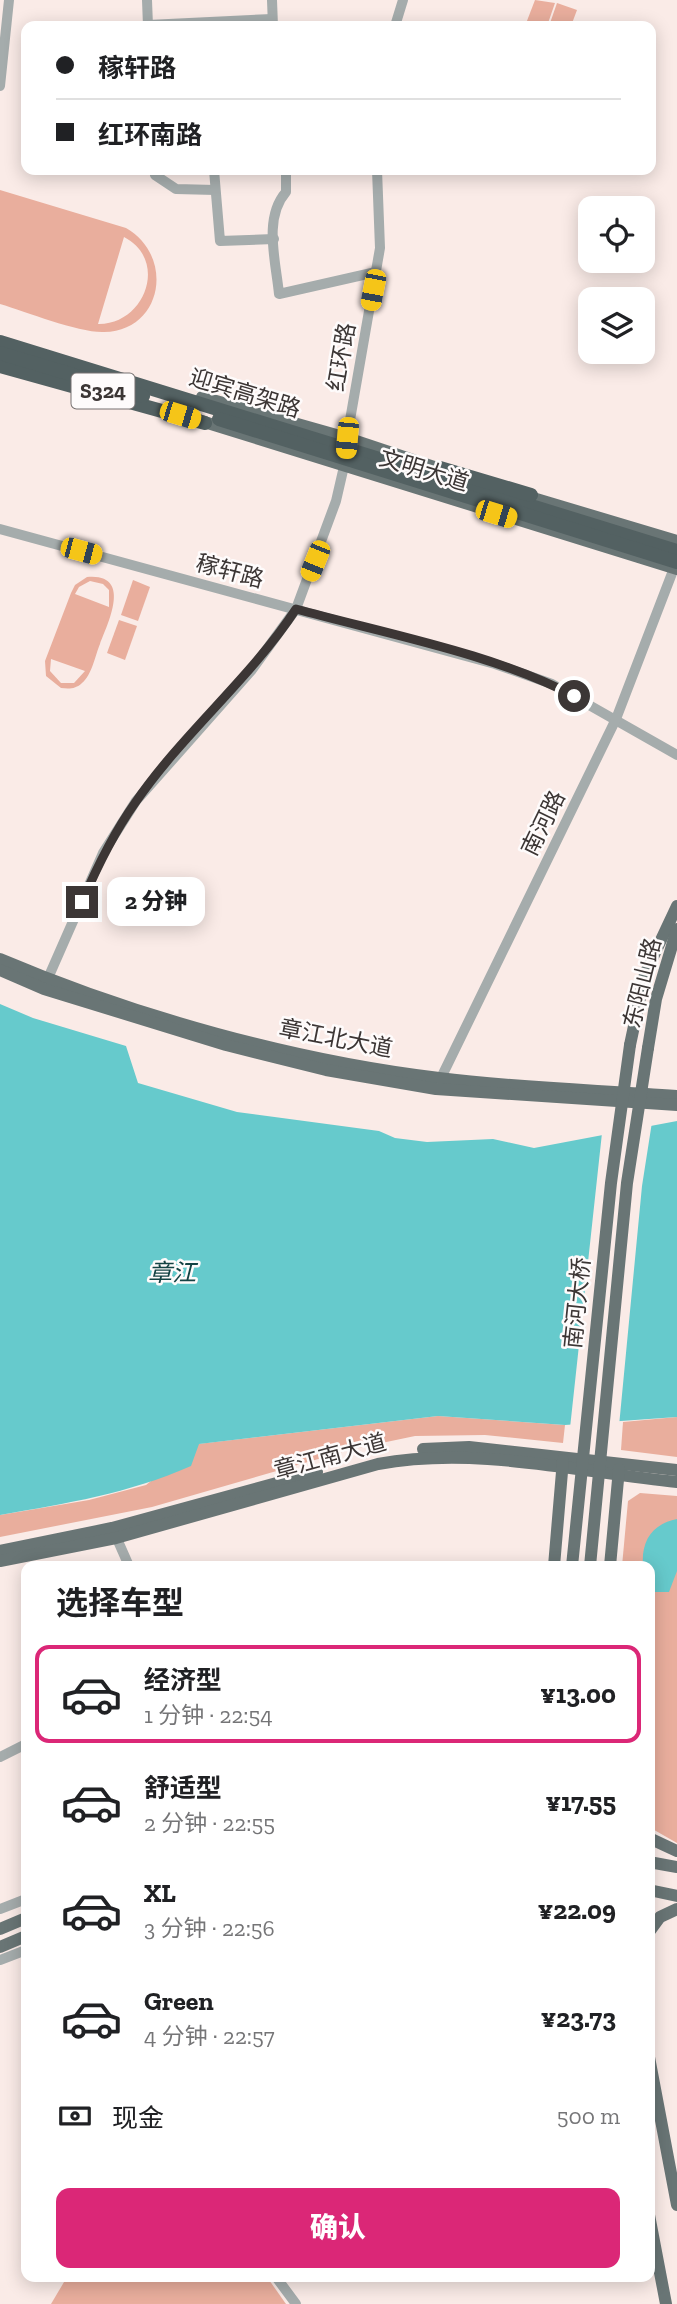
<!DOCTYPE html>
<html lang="zh">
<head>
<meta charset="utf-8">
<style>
  :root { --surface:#fff; --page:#f2f2f2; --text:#202124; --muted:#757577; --line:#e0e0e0; --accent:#db2777 }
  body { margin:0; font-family:"Zilla Slab","Noto Sans SC",serif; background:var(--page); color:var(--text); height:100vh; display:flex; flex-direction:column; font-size:26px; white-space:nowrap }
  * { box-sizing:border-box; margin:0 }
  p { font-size:23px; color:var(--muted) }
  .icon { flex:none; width:38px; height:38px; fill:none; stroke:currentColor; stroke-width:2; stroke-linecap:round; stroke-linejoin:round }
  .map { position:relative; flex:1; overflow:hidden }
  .panel { position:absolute; left:21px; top:1561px; width:634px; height:721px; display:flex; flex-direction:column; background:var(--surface); border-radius:14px; box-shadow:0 4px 18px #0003 }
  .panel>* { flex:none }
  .guide { position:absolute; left:21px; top:21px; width:635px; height:154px; border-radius:14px; box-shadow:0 4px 18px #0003; display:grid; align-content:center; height:154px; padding:0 35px; background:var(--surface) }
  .fabs { position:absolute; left:578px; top:196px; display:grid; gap:14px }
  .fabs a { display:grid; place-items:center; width:77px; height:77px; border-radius:14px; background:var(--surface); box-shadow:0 4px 18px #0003; font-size:35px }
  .end { position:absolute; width:32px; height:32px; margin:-16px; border:9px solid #3c3635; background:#fff; box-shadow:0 0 0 4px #fff }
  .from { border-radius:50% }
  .bubble { position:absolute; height:49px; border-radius:14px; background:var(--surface); box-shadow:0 4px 18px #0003; font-size:23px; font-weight:800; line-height:49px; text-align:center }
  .car { position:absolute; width:21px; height:42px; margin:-21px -10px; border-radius:9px; box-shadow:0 0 5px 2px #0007; background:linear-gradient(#f5c518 24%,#345 0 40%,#f5c518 0 76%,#345 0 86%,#f5c518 0) }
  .guide b { display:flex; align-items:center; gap:24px; height:66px; font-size:26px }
  .guide b+b { border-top:2px solid var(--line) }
  .guide i { width:18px; height:18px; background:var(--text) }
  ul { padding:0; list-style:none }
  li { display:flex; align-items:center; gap:21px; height:98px; margin:0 14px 10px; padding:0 21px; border:4px solid transparent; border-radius:14px }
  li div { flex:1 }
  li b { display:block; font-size:26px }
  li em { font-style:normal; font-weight:800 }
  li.selected { border-color:var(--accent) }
  li>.icon { width:63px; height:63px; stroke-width:1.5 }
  h2 { padding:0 35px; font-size:32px; line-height:84px }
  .pay { display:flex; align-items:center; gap:18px; height:77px; padding:0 35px; font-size:26px }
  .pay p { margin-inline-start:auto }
  .action { display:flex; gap:14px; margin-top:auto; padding:14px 35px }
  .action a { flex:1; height:80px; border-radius:14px; background:var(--accent); color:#fff; font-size:28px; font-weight:800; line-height:80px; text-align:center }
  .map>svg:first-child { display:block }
  .green { fill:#e9ae9d; fill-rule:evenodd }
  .water { fill:#66cacc }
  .pier { fill:#faebe7 }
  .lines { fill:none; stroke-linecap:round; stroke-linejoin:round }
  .minor { stroke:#a5acac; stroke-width:10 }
  .major { stroke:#697575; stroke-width:12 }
  .highway { stroke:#536162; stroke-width:14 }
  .major-bridge { stroke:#697575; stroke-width:12 }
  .highway-bridge { stroke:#536162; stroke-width:14 }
  .route { stroke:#3c3635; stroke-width:9 }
  .labels { text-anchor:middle; stroke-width:5; stroke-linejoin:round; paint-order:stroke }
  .shield { fill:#fefbfb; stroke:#767170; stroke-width:2 }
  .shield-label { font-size:21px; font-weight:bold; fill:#3c3635 }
  .street-label { font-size:23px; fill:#3c3635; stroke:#fefbfb }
  .water-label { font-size:24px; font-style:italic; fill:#144344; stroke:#fefbfb }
</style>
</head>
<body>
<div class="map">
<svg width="677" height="2304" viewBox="0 0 677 2304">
  <rect width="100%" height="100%" fill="#faebe7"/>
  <!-- green -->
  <g class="green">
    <path d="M 535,0 L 555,3 L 547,26 L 525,26 Z"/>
    <path d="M 557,3 L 577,10 L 571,26 L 549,26 Z"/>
    <path d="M 0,190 L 126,228 C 175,256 163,331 104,332 C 79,333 27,312 0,304 ZM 124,237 C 169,260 145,325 98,324 Z"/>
    <path d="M 87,577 C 133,573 108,623 100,644 C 95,656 92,675 82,683 C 76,689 69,689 61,688 L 46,676 L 45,661 L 71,593 L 75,585 ZM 90,581 L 103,584 L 109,590 L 109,607 L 75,594 L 79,587 ZM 51,659 L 85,671 L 74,683 L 61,683 L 50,671 Z"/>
    <path d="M 133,580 L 150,587 L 138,621 L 121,615 Z"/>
    <path d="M 119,620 L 137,626 L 125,660 L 107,653 Z"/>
    <path d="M 438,1416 L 565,1425 L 563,1443 L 485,1435 L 415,1436 L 353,1449 L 152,1507 L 0,1537 L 0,1515 L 89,1500 L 146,1485 L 198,1444 Z"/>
    <path d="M 677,1417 L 677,1457 L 621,1450 L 623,1422 Z"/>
    <path d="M 640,1493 L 677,1496 L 677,1843 L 649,1827 L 649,1566 L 622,1566 L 628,1501 Z"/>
    <path d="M 67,2277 L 267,2277 L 286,2304 L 51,2304 Z"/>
  </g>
  <!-- water -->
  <g class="water">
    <path d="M 0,1004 L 33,1018 L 126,1046 L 138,1083 L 237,1112 L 379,1131 L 395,1138 L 427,1142 L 493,1139 L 534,1148 L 677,1121 L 677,1417 L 565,1425 L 438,1416 L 199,1444 L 191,1466 C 127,1494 68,1503 0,1515 Z"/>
    <path d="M 677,1519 L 677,1571 L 669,1592 L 649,1592 L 649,1566 L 643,1566 C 641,1541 652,1524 677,1519 Z"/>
  </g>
  <!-- pier -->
  <path class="pier" d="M 652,1122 L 642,1186 L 619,1426 L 570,1428 L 602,1133 Z"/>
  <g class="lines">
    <!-- minor -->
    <g class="minor">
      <path d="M 147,0 L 148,26"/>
      <path d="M 272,0 L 273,26"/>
      <path d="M 148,25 L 272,19"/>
      <path d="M 395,26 L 403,0"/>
      <path d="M 0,86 L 9,0"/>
      <path d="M 154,170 L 155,175 L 176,189 L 215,190"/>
      <path d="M 214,170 L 220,241 L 274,239"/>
      <path d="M 286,170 L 286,192 C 263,218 276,262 279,294 L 376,272"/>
      <path d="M 346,443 L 380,248 L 377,170"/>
      <path d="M 0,529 L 495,664 L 552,684 L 677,755"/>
      <path d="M 45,985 L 103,853 L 136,801 L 251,671 L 296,609 L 336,501 L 345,462"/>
      <path d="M 439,1082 L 616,719 L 674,568"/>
      <path d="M 114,1532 L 129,1566"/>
      <path d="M 0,1757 L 26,1744"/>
      <path d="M 0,1909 L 26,1899"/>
      <path d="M 0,1960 L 26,1950"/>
      <path d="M 276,2277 L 296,2304"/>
    </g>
    <!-- major -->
    <g class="major">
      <path d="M 202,397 L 347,438 L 449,472"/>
      <path d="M 198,420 L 677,569"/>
      <path d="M 523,495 L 677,541"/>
      <path d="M 0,959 C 134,1016 295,1061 439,1078 C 518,1088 598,1090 677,1096"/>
      <path d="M 0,970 L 44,989 L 226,1045 L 326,1070 L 436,1089 L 677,1105"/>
      <path d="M 630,1045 L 645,974 L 677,906"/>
      <path d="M 648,1048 L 656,999 L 677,929"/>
      <path d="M 423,1449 L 469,1447 L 677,1470"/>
      <path d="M 0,1551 L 112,1528 L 317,1472"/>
      <path d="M 0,1561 L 116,1538 L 378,1464 C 477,1446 578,1472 677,1482"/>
      <path d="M 554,1566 L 563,1460"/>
      <path d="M 610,1566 L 619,1469"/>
      <path d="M 649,1838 L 677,1851"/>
      <path d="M 649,1862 L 677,1867"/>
      <path d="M 649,1890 L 677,1896"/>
      <path d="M 0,1929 L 26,1918"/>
      <path d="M 649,1932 L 660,1917 L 677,1909"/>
      <path d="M 0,1947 L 26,1936"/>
      <path d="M 649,2057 L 677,2205"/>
      <path d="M 649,2215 L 666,2304"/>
    </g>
    <!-- highway -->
    <path class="highway" d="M 0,366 L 205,423"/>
    <!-- major-bridge -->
    <g class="major-bridge">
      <path d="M 572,1566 L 611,1183 L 630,1045"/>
      <path d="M 590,1566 L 627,1183 L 648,1048"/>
    </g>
    <!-- highway-bridge -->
    <g class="highway-bridge">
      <path d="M 0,342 L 677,551"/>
      <path d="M 0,353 L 143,396"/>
      <path d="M 219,419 L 677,562"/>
      <path d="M 440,468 L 531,495"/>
    </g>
  </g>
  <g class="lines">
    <!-- route -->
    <path class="route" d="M 82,902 C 97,867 113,834 135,803 C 183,733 250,679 296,609 C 383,633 495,654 574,696"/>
  </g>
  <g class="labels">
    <!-- shield labels -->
    <rect class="shield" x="71.5" y="373.5" width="63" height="35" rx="5"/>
    <g class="shield-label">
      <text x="103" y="398">S324</text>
    </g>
    <!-- street labels -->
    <g class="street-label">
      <text transform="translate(341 357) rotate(-80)" y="8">红环路</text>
      <text transform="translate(245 393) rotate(17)" y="8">迎宾高架路</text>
      <text transform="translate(424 470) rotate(17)" y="8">文明大道</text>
      <text transform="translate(230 571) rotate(15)" y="8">稼轩路</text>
      <text transform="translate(543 823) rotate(-64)" y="8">南河路</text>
      <text transform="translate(642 983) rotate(-76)" y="8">东阳山路</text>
      <text transform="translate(336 1038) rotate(11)" y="8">章江北大道</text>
      <text transform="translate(577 1303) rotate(-84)" y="8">南河大桥</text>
      <text transform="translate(330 1456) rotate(-15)" y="8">章江南大道</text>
    </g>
    <!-- water labels -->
    <g class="water-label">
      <text x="172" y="1281">章江</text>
    </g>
  </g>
</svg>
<div class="fabs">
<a><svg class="icon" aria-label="locate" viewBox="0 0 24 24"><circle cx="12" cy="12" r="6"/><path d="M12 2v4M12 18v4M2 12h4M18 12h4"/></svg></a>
<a><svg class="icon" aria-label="layers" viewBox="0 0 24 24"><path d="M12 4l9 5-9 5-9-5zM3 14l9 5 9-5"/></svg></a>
</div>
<i class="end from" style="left:574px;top:696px"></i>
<i class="end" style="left:82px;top:902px"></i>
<div class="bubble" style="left:107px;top:877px;width:98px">2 分钟</div>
<i class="car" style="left:373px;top:290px;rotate:191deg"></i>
<i class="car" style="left:180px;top:415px;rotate:107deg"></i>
<i class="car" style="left:347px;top:438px;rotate:185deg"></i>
<i class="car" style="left:496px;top:514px;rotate:107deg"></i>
<i class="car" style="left:81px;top:551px;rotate:105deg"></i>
<i class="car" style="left:315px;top:561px;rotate:202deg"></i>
<div class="guide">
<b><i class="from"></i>稼轩路</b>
<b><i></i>红环南路</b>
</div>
<section class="panel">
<h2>选择车型</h2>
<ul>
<li class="selected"><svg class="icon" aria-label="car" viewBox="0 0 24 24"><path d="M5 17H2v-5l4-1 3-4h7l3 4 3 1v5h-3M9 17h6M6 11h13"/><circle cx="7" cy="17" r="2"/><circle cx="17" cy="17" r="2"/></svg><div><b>经济型</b><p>1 分钟 · 22:54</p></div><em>¥13.00</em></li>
<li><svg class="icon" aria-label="car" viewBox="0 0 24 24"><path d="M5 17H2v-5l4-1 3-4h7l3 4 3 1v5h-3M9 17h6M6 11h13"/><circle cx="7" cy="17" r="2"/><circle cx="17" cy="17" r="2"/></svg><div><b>舒适型</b><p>2 分钟 · 22:55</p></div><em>¥17.55</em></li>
<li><svg class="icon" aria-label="car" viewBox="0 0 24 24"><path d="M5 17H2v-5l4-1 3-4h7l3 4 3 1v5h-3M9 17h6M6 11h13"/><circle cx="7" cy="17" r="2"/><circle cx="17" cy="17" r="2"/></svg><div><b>XL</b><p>3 分钟 · 22:56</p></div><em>¥22.09</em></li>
<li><svg class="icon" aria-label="car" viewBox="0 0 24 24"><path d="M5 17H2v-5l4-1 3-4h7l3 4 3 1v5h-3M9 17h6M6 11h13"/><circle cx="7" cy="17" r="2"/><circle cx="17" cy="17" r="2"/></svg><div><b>Green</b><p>4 分钟 · 22:57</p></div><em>¥23.73</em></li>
</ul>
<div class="pay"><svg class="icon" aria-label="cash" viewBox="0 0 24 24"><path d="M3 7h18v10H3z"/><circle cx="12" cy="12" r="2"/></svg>现金<p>500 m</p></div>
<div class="action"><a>确认</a></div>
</section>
</div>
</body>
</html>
